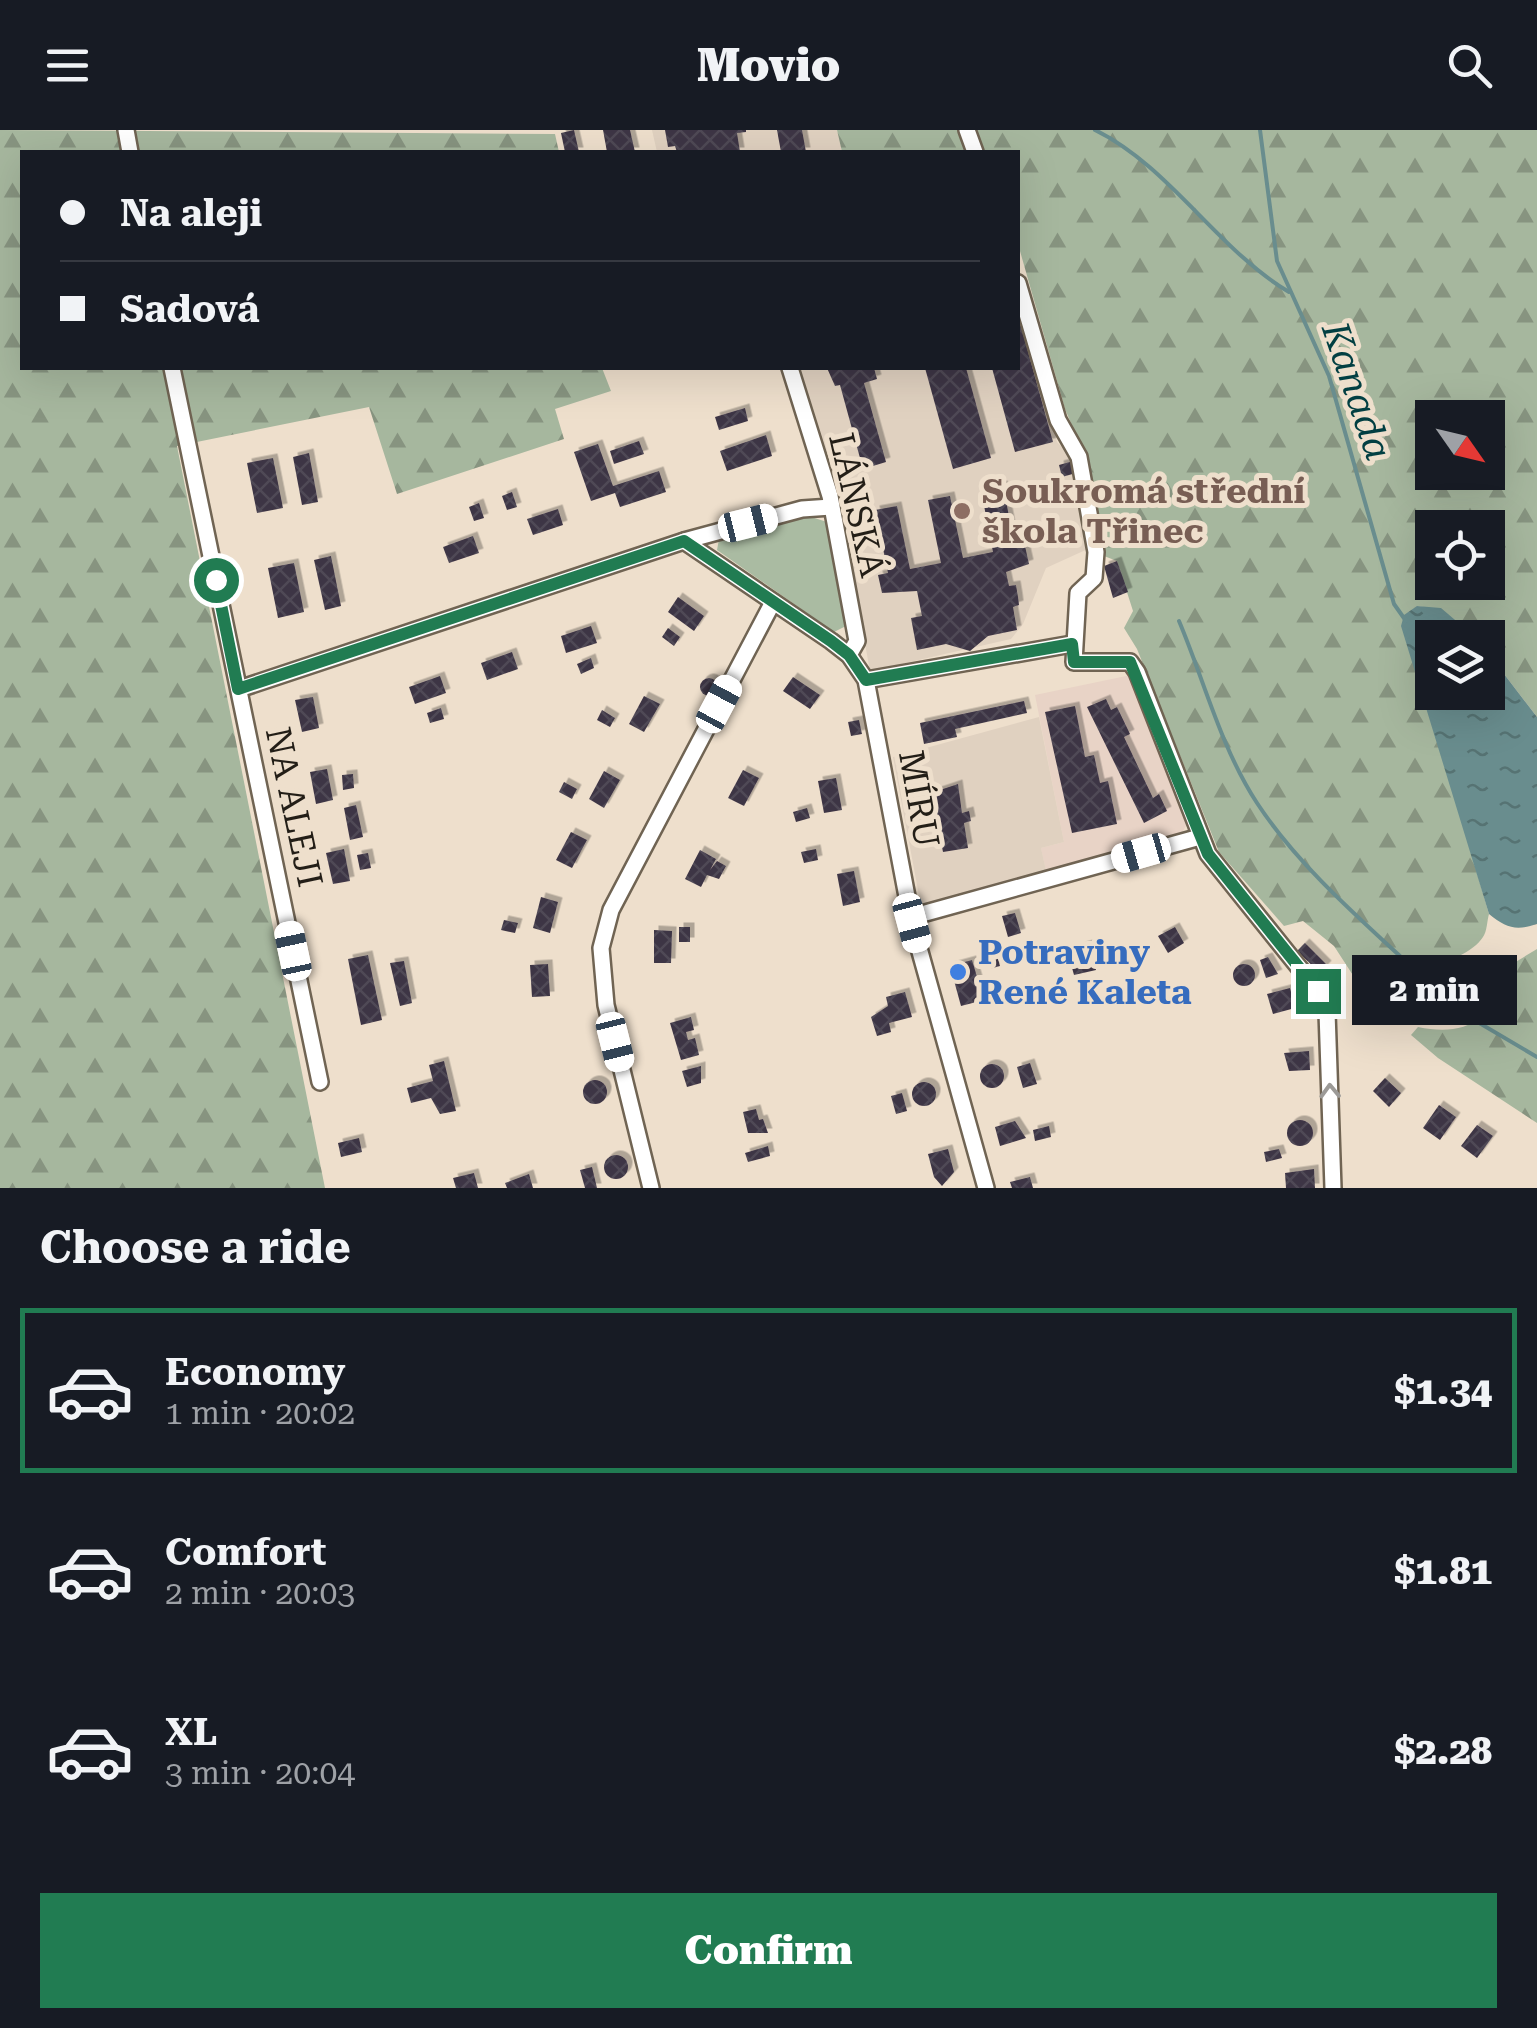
<!DOCTYPE html>
<html lang="en">
<head>
<meta charset="utf-8">
<style>
  :root { --surface:#171b24; --page:#242831; --text:#f1f3f6; --muted:#9ea1a6; --line:#363941; --accent:#217c52 }
  body { margin:0; font-family:"Roboto Serif",serif; background:var(--page); color:var(--text); height:100vh; display:flex; flex-direction:column; font-size:38px; white-space:nowrap }
  * { box-sizing:border-box; margin:0 }
  p { font-size:32px; color:var(--muted) }
  .icon { flex:none; width:55px; height:55px; fill:none; stroke:currentColor; stroke-width:2; stroke-linecap:round; stroke-linejoin:round }
  .map { position:relative; height:1058px; overflow:hidden }
  .panel { display:flex; flex-direction:column; background:var(--surface); flex:1 }
  .panel>* { flex:none }
  .top-card { position:absolute; left:20px; top:20px; width:1000px; height:220px; border-radius:0px; box-shadow:0 10px 40px #0002; display:grid; align-content:center; height:220px; padding:0 40px; background:var(--surface) }
  .needle { width:65px; rotate:124deg }
  .buttons { position:absolute; left:1415px; top:270px; display:grid; gap:20px }
  .buttons a { display:grid; place-items:center; width:90px; height:90px; border-radius:0px; background:var(--surface); box-shadow:0 10px 40px #0002; font-size:50px }
  .end { position:absolute; width:45px; height:45px; margin:-22px; border:12px solid #217c52; background:#fff; box-shadow:0 0 0 5px #fff }
  .from { border-radius:50% }
  .bubble { position:absolute; height:70px; border-radius:0px; background:var(--surface); box-shadow:0 10px 40px #0002; font-size:32px; font-weight:800; line-height:70px; text-align:center }
  .car { position:absolute; width:30px; height:60px; margin:-30px -15px; border-radius:12px; box-shadow:0 0 8px 2px #0007; background:linear-gradient(#fff 24%,#345 0 40%,#fff 0 76%,#345 0 86%,#fff 0) }
  .top-card b { display:flex; align-items:center; gap:35px; height:95px; font-size:38px }
  .top-card b+b { border-top:2px solid var(--line) }
  .top-card i { width:25px; height:25px; background:var(--text) }
  ul { padding:0; list-style:none }
  li { display:flex; align-items:center; gap:30px; height:165px; margin:0 20px 15px; padding:0 20px; border:5px solid transparent; border-radius:0px }
  li div { flex:1 }
  li b { display:block; font-size:38px }
  li em { font-style:normal; font-weight:800 }
  li.active { border-color:var(--accent) }
  li>.icon { width:90px; height:90px; stroke-width:1.5 }
  h2 { padding:0 40px; font-size:45px; line-height:120px }
  .button { display:flex; gap:20px; margin-top:auto; padding:20px 40px }
  .button a { flex:1; height:115px; border-radius:0px; background:var(--accent); color:#fff; font-size:40px; font-weight:800; line-height:115px; text-align:center }
  header { display:flex; justify-content:space-between; align-items:center; height:130px; padding:0 40px; background:var(--surface); font-size:45px; font-weight:800 }
  .map>svg:first-child { display:block }
  .industrial { fill:#e8d3c6 }
  .education { fill:#e0d1c0 }
  .green { fill:#aabba2 }
  .forest { fill:url(#forest-firs); fill-rule:evenodd }
  .water { fill:url(#water-ripples) }
  .lines { fill:none; stroke-linecap:round; stroke-linejoin:round }
  .stream { stroke:#698d8e; stroke-width:4 }
  .building { fill:url(#building-cross-hatch); filter:url(#shadow) }
  .minor-casing { stroke:#706453; stroke-width:20 }
  .minor { stroke:#fff; stroke-width:15 }
  .oneway { stroke:#9c9a97 }
  .route { stroke:#217c52; stroke-width:12 }
  .education-dot { fill:#8d6e63; stroke:#eedfcc; stroke-width:4 }
  .shop-dot { fill:#3f7fe0; stroke:#eedfcc; stroke-width:4 }
  .labels { text-anchor:middle; stroke-width:10; stroke-linejoin:round; paint-order:stroke }
  .education-label { font-size:35px; font-weight:bold; fill:#785e54; stroke:#eedfcc; text-anchor:start }
  .street-label { font-size:35px; fill:#231e17; stroke:#eedfcc }
  .shop-label { font-size:35px; font-weight:bold; fill:#366cbe; stroke:#eedfcc; text-anchor:start }
  .water-label { font-size:38px; font-style:italic; fill:#023f42; stroke:#eedfcc }
</style>
</head>
<body>
<header><svg class="icon" aria-label="menu" viewBox="0 0 24 24"><path d="M4 6h16M4 12h16M4 18h16"/></svg>Movio<svg class="icon" aria-label="search" viewBox="0 0 24 24"><circle cx="10" cy="10" r="6"/><path d="M15 15l6 6"/></svg></header>
<div class="map">
<svg width="1537" height="1058" viewBox="0 0 1537 1058">
  <defs>
    <pattern id="forest-firs" width="22" height="20" patternUnits="userSpaceOnUse" patternTransform="scale(2.5)"><rect width="22" height="20" fill="#a6b79e"/><path d="M5 1l3.5 6h-7zM16 11l3.5 6h-7z" fill="#879480"/></pattern>
    <pattern id="water-ripples" width="26" height="14" patternUnits="userSpaceOnUse" patternTransform="scale(2.5)"><rect width="26" height="14" fill="#698d8e"/><path d="M2 4q2-2 4 0t4 0M15 11q2-2 4 0t4 0" fill="none" stroke="#567373"/></pattern>
    <pattern id="building-cross-hatch" width="8" height="8" patternUnits="userSpaceOnUse" patternTransform="scale(2.5)"><rect width="8" height="8" fill="#3d3444"/><path d="M0 0l8 8M0 8l8-8" fill="none" stroke="#504856"/></pattern>
    <filter id="shadow"><feDropShadow dx="4.5" dy="-4.5" stdDeviation="0" flood-color="#0004"/></filter>
  </defs>
  <rect width="100%" height="100%" fill="#eedfcc"/>
  <!-- industrial -->
  <path class="industrial" d="M 1131,545 L 1187,694 L 1179,708 L 1047,745 L 1041,718 L 1064,712 L 1035,565 Z"/>
  <!-- education -->
  <g class="education">
    <path d="M 652,0 L 837,0 L 842,22 L 657,22 Z"/>
    <path d="M 1018,171 L 1057,312 L 1075,331 L 1090,418 L 1046,438 L 1023,494 L 1011,509 L 870,541 L 834,344 L 800,238 L 1018,238 Z"/>
    <path d="M 1039,587 L 1064,712 L 1041,718 L 1047,745 L 927,779 L 921,776 L 893,627 Z"/>
  </g>
  <!-- green -->
  <path class="green" d="M 802,384 L 827,392 L 846,496 L 834,502 L 717,420 L 720,404 Z"/>
  <!-- forest -->
  <g class="forest">
    <path d="M 0,0 L 555,4 L 559,22 L 22,22 L 22,238 L 602,238 L 611,261 L 555,279 L 564,309 L 397,364 L 369,277 L 177,316 L 325,1058 L 0,1058 Z"/>
    <path d="M 837,0 L 1537,0 L 1537,587 L 1488,523 L 1488,508 C 1464,507 1453,480 1417,476 L 1440,617 L 1489,784 C 1487,791 1487,802 1483,807 C 1463,837 1391,846 1358,853 L 1334,816 L 1303,791 L 1284,796 L 1219,722 L 1137,519 L 1124,498 L 1133,481 L 1117,431 L 1104,426 L 1084,324 L 1065,279 L 1018,114 L 1018,22 L 842,22 ZM 1432,288 L 1488,288 L 1488,342 L 1432,342 ZM 1432,398 L 1488,398 L 1488,452 L 1432,452 Z"/>
    <path d="M 1537,819 L 1537,993 L 1438,928 L 1411,905 L 1418,897 C 1447,903 1475,901 1493,873 L 1484,851 Z"/>
  </g>
  <!-- water -->
  <path class="water" d="M 1417,476 L 1441,478 L 1475,507 L 1432,508 L 1432,562 L 1488,562 L 1488,523 L 1537,587 L 1537,794 C 1516,801 1506,798 1489,784 L 1401,496 L 1404,485 Z"/>
  <g class="lines">
    <!-- stream -->
    <g class="stream">
      <path d="M 1095,0 C 1169,36 1218,120 1289,162"/>
      <path d="M 1260,0 L 1277,131 L 1329,246 L 1394,474 L 1406,491"/>
      <path d="M 1179,491 C 1204,550 1221,618 1257,673 C 1307,749 1387,811 1452,875"/>
      <path d="M 1464,884 L 1537,927"/>
    </g>
  </g>
  <!-- building -->
  <g class="building">
    <path d="M 574,0 L 579,22 L 565,22 L 561,3 Z"/>
    <path d="M 603,0 L 630,0 L 635,22 L 607,22 Z"/>
    <path d="M 665,0 L 746,0 L 746,2 L 737,3 L 740,22 L 677,22 L 675,16 L 668,17 Z"/>
    <path d="M 777,0 L 802,0 L 806,22 L 781,22 Z"/>
    <path d="M 1019,189 L 1053,312 L 1015,322 L 992,238 L 1018,238 Z"/>
    <path d="M 827,238 L 874,238 L 877,249 L 864,253 L 886,332 L 863,339 L 840,255 L 835,256 Z"/>
    <path d="M 925,238 L 966,238 L 991,328 L 953,339 Z"/>
    <path d="M 745,278 L 748,291 L 719,300 L 715,287 Z"/>
    <path d="M 766,305 L 772,326 L 727,341 L 720,321 Z"/>
    <path d="M 639,311 L 644,324 L 614,334 L 610,321 Z"/>
    <path d="M 598,314 L 613,356 L 659,341 L 666,362 L 620,377 L 615,363 L 591,371 L 574,322 Z"/>
    <path d="M 309,323 L 318,372 L 302,375 L 293,327 Z"/>
    <path d="M 273,328 L 283,378 L 257,383 L 247,333 Z"/>
    <path d="M 1073,331 L 1076,343 L 1062,347 L 1059,335 Z"/>
    <path d="M 1003,355 L 1015,418 L 1025,416 L 1029,434 L 1006,442 L 1009,456 L 1016,455 L 1018,467 L 1019,475 L 1013,477 L 1017,500 L 988,506 L 970,521 L 946,514 L 917,520 L 911,488 L 922,486 L 917,461 L 882,463 L 878,445 L 888,443 L 875,380 L 897,376 L 910,439 L 941,433 L 928,370 L 950,366 L 963,428 L 993,422 L 981,360 Z"/>
    <path d="M 512,362 L 517,377 L 507,380 L 502,366 Z"/>
    <path d="M 479,373 L 484,388 L 474,391 L 469,377 Z"/>
    <path d="M 558,379 L 563,395 L 533,405 L 527,389 Z"/>
    <path d="M 473,406 L 479,423 L 449,433 L 443,417 Z"/>
    <path d="M 331,426 L 341,476 L 325,480 L 314,430 Z"/>
    <path d="M 1117,431 L 1128,462 L 1113,468 L 1104,436 Z"/>
    <path d="M 294,433 L 304,482 L 278,488 L 268,438 Z"/>
    <path d="M 678,467 L 704,486 L 694,501 L 668,482 Z"/>
    <path d="M 591,496 L 597,513 L 566,523 L 561,506 Z"/>
    <path d="M 668,498 L 680,507 L 674,516 L 662,507 Z"/>
    <path d="M 512,522 L 518,539 L 487,550 L 481,533 Z"/>
    <path d="M 591,528 L 594,538 L 581,544 L 577,534 Z"/>
    <path d="M 440,546 L 446,563 L 415,574 L 409,557 Z"/>
    <path d="M 793,547 L 820,565 L 810,579 L 783,561 Z"/>
    <circle cx="709" cy="557" r="9"/>
    <path d="M 644,566 L 660,574 L 644,602 L 629,594 Z"/>
    <path d="M 313,567 L 319,598 L 302,602 L 295,570 Z"/>
    <path d="M 1106,569 L 1111,580 L 1117,577 L 1130,604 L 1124,607 L 1153,668 L 1159,664 L 1167,681 L 1144,693 L 1087,577 Z"/>
    <path d="M 1024,571 L 1027,583 L 955,599 L 957,607 L 924,614 L 920,593 Z"/>
    <path d="M 1075,576 L 1085,627 L 1094,625 L 1100,653 L 1108,651 L 1117,694 L 1072,703 L 1045,582 Z"/>
    <path d="M 441,578 L 444,589 L 430,593 L 427,583 Z"/>
    <path d="M 602,580 L 615,588 L 610,597 L 597,590 Z"/>
    <path d="M 859,590 L 862,604 L 851,606 L 848,592 Z"/>
    <path d="M 327,639 L 333,670 L 316,674 L 310,642 Z"/>
    <path d="M 743,640 L 759,648 L 744,676 L 728,668 Z"/>
    <path d="M 604,641 L 620,650 L 604,678 L 589,669 Z"/>
    <path d="M 353,644 L 354,658 L 343,660 L 342,645 Z"/>
    <path d="M 836,648 L 842,680 L 824,683 L 818,651 Z"/>
    <path d="M 564,652 L 577,659 L 572,669 L 559,662 Z"/>
    <path d="M 958,654 L 962,683 L 969,681 L 971,691 L 964,693 L 968,718 L 943,722 L 931,663 Z"/>
    <path d="M 356,675 L 363,707 L 350,710 L 344,678 Z"/>
    <path d="M 807,678 L 810,688 L 796,692 L 793,682 Z"/>
    <path d="M 571,702 L 587,710 L 572,738 L 556,730 Z"/>
    <path d="M 344,719 L 350,751 L 333,754 L 326,723 Z"/>
    <path d="M 816,719 L 818,730 L 804,733 L 801,722 Z"/>
    <path d="M 700,720 L 716,729 L 710,740 L 717,731 L 726,736 L 719,749 L 707,745 L 701,757 L 685,749 Z"/>
    <path d="M 368,723 L 371,738 L 360,740 L 357,725 Z"/>
    <path d="M 854,741 L 860,772 L 843,776 L 837,744 Z"/>
    <path d="M 541,767 L 558,772 L 550,803 L 533,798 Z"/>
    <path d="M 1015,783 L 1021,803 L 1008,807 L 1002,786 Z"/>
    <path d="M 504,790 L 518,793 L 515,803 L 501,800 Z"/>
    <rect x="679" y="797" width="11" height="15"/>
    <path d="M 1175,797 L 1184,813 L 1168,823 L 1158,806 Z"/>
    <path d="M 654,800 L 672,801 L 671,833 L 654,833 Z"/>
    <path d="M 1305,813 L 1327,835 L 1320,843 L 1297,821 Z"/>
    <path d="M 1089,814 L 1096,840 L 1074,845 L 1067,820 Z"/>
    <path d="M 994,815 L 1000,836 L 989,839 L 983,819 Z"/>
    <path d="M 368,825 L 382,890 L 361,895 L 348,829 Z"/>
    <path d="M 1268,827 L 1278,844 L 1266,848 L 1260,830 Z"/>
    <path d="M 972,830 L 984,870 L 961,876 L 950,836 Z"/>
    <path d="M 404,831 L 412,873 L 400,876 L 390,833 Z"/>
    <path d="M 548,834 L 550,866 L 532,867 L 530,835 Z"/>
    <circle cx="1244" cy="845" r="11"/>
    <path d="M 1290,858 L 1295,878 L 1273,884 L 1267,864 Z"/>
    <path d="M 905,862 L 912,887 L 889,893 L 891,902 L 877,906 L 871,887 L 888,876 L 886,867 Z"/>
    <path d="M 1458,862 L 1464,865 L 1471,884 L 1459,889 L 1449,871 Z"/>
    <path d="M 691,887 L 694,900 L 686,902 L 688,910 L 695,908 L 699,925 L 681,930 L 670,893 Z"/>
    <path d="M 1309,921 L 1310,940 L 1289,941 L 1284,923 Z"/>
    <path d="M 444,931 L 456,981 L 440,984 L 431,968 L 411,973 L 407,958 L 433,951 L 429,935 Z"/>
    <path d="M 1030,933 L 1037,954 L 1023,958 L 1017,937 Z"/>
    <circle cx="992" cy="946" r="12"/>
    <path d="M 701,936 L 701,953 L 687,957 L 682,941 Z"/>
    <path d="M 1385,948 L 1401,963 L 1389,977 L 1373,961 Z"/>
    <circle cx="595" cy="962" r="12"/>
    <circle cx="924" cy="964" r="12"/>
    <path d="M 902,963 L 907,981 L 896,984 L 891,966 Z"/>
    <path d="M 1439,975 L 1456,987 L 1440,1010 L 1423,998 Z"/>
    <path d="M 756,979 L 759,990 L 763,989 L 768,1003 L 748,1003 L 743,982 Z"/>
    <circle cx="1300" cy="1003" r="13"/>
    <path d="M 1015,991 L 1026,1008 L 1000,1016 L 995,997 Z"/>
    <path d="M 1477,995 L 1493,1006 L 1477,1028 L 1461,1016 Z"/>
    <path d="M 1049,996 L 1051,1007 L 1035,1011 L 1033,1000 Z"/>
    <path d="M 359,1008 L 362,1022 L 341,1027 L 338,1013 Z"/>
    <path d="M 768,1016 L 770,1026 L 748,1032 L 745,1023 Z"/>
    <path d="M 948,1019 L 954,1042 L 942,1056 L 934,1047 L 928,1024 Z"/>
    <path d="M 1279,1019 L 1282,1028 L 1266,1032 L 1264,1022 Z"/>
    <circle cx="616" cy="1037" r="12"/>
    <path d="M 592,1037 L 597,1058 L 585,1058 L 580,1040 Z"/>
    <path d="M 1314,1039 L 1315,1058 L 1286,1058 L 1285,1043 Z"/>
    <path d="M 474,1043 L 478,1058 L 456,1058 L 453,1048 Z"/>
    <path d="M 529,1044 L 533,1058 L 507,1058 L 505,1053 Z"/>
    <path d="M 1030,1047 L 1033,1058 L 1012,1058 L 1010,1052 Z"/>
  </g>
  <g class="lines">
    <!-- minor casing -->
    <g class="minor-casing">
      <g id="minor">
        <path d="M 126,0 L 130,22"/>
        <path d="M 967,0 L 975,22"/>
        <path d="M 1018,153 L 1058,290 L 1079,327 L 1096,422 L 1094,448 L 1078,463 L 1074,532 L 1130,532 L 1137,542 L 1208,724 L 1318,861 L 1327,882 L 1333,1058"/>
        <path d="M 172,238 L 320,952"/>
        <path d="M 790,238 L 830,366 L 857,511 L 849,525"/>
        <path d="M 684,411 L 831,511 L 849,525 L 866,550 L 912,793 L 986,1058"/>
        <path d="M 866,550 L 1072,514"/>
        <path d="M 239,559 L 684,411 L 802,379 L 831,377"/>
        <path d="M 911,787 L 1200,707"/>
        <path d="M 651,1058 L 606,875 L 601,818 L 611,780 L 773,472"/>
      </g>
    </g>
    <!-- minor -->
    <use href="#minor" class="minor"/>
  </g>
  <!-- one-way arrows -->
  <defs><path id="oneway-chevron" d="M-2-3.5L2.5 0L-2 3.5" fill="none" stroke-width="1.6" stroke-linecap="round" stroke-linejoin="round" transform="scale(2.5)"/></defs>
  <use class="oneway" href="#oneway-chevron" transform="translate(1330 961) rotate(-92)"/>
  <g class="lines">
    <!-- route -->
    <path class="route" d="M 216,450 L 238,559 L 684,411 L 831,511 L 849,525 L 866,550 L 1072,514 L 1074,532 L 1130,532 L 1208,724 L 1318,861"/>
  </g>
  <!-- markers -->
  <circle class="education-dot" cx="962" cy="381" r="10"/>
  <circle class="shop-dot" cx="958" cy="842" r="10"/>
  <g class="labels">
    <!-- education labels -->
    <g class="education-label">
      <text x="982" y="373">Soukromá střední<tspan x="982" dy="40">škola Třinec</tspan></text>
    </g>
    <!-- street labels -->
    <g class="street-label">
      <text transform="translate(857 375) rotate(77)" y="12">LÁNSKÁ</text>
      <text transform="translate(919 669) rotate(80)" y="12">MÍRU</text>
      <text transform="translate(294 677) rotate(78)" y="12">NA ALEJI</text>
    </g>
    <!-- shop labels -->
    <g class="shop-label">
      <text x="978" y="834">Potraviny<tspan x="978" dy="40">René Kaleta</tspan></text>
    </g>
    <!-- water labels -->
    <g class="water-label">
      <text transform="translate(1357 261) rotate(71)" y="13">Kanada</text>
    </g>
  </g>
</svg>
<div class="buttons">
<a><svg class="needle" viewBox="-14 -14 28 28"><path d="M0-13l5 13h-10z" fill="#e53935"/><path d="M0 13l5-13h-10z" fill="#9ea1a6"/></svg></a>
<a><svg class="icon" aria-label="locate" viewBox="0 0 24 24"><circle cx="12" cy="12" r="6"/><path d="M12 2v4M12 18v4M2 12h4M18 12h4"/></svg></a>
<a><svg class="icon" aria-label="layers" viewBox="0 0 24 24"><path d="M12 4l9 5-9 5-9-5zM3 14l9 5 9-5"/></svg></a>
</div>
<i class="end from" style="left:216px;top:450px"></i>
<i class="end" style="left:1318px;top:861px"></i>
<div class="bubble" style="left:1352px;top:825px;width:165px">2 min</div>
<i class="car" style="left:748px;top:393px;rotate:76deg"></i>
<i class="car" style="left:719px;top:574px;rotate:28deg"></i>
<i class="car" style="left:1141px;top:723px;rotate:254deg"></i>
<i class="car" style="left:912px;top:793px;rotate:165deg"></i>
<i class="car" style="left:293px;top:821px;rotate:348deg"></i>
<i class="car" style="left:615px;top:912px;rotate:166deg"></i>
<div class="top-card">
<b><i class="from"></i>Na aleji</b>
<b><i></i>Sadová</b>
</div>
</div>
<section class="panel">
<h2>Choose a ride</h2>
<ul>
<li class="active"><svg class="icon" aria-label="car" viewBox="0 0 24 24"><path d="M5 17H2v-5l4-1 3-4h7l3 4 3 1v5h-3M9 17h6M6 11h13"/><circle cx="7" cy="17" r="2"/><circle cx="17" cy="17" r="2"/></svg><div><b>Economy</b><p>1 min · 20:02</p></div><em>$1.34</em></li>
<li><svg class="icon" aria-label="car" viewBox="0 0 24 24"><path d="M5 17H2v-5l4-1 3-4h7l3 4 3 1v5h-3M9 17h6M6 11h13"/><circle cx="7" cy="17" r="2"/><circle cx="17" cy="17" r="2"/></svg><div><b>Comfort</b><p>2 min · 20:03</p></div><em>$1.81</em></li>
<li><svg class="icon" aria-label="car" viewBox="0 0 24 24"><path d="M5 17H2v-5l4-1 3-4h7l3 4 3 1v5h-3M9 17h6M6 11h13"/><circle cx="7" cy="17" r="2"/><circle cx="17" cy="17" r="2"/></svg><div><b>XL</b><p>3 min · 20:04</p></div><em>$2.28</em></li>
</ul>
<div class="button"><a>Confirm</a></div>
</section>
</body>
</html>
